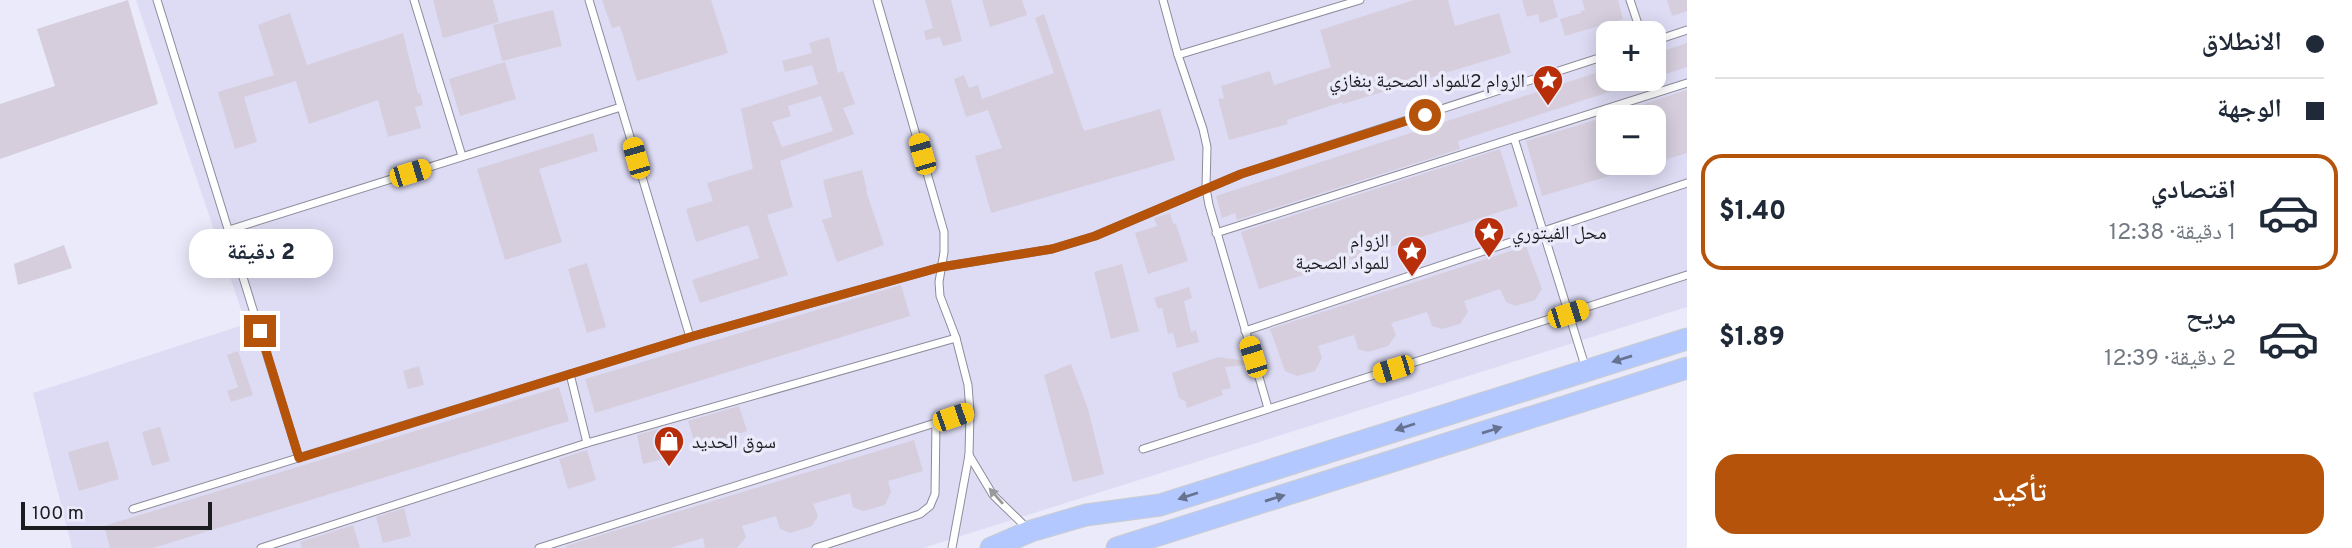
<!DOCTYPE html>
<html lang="ar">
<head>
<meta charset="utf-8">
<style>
  :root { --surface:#fff; --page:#f2f2f3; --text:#1f2937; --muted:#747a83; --line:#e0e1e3; --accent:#b45309 }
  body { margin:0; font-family:Overpass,"Noto Naskh Arabic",sans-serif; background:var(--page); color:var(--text); direction:rtl; height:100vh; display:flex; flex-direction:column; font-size:26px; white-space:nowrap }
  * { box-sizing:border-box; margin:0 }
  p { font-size:23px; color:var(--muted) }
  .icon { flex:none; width:38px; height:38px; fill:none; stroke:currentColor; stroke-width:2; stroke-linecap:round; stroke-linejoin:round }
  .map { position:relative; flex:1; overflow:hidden; direction:ltr }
  .drawer { display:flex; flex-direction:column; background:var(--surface); width:665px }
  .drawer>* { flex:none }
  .hud { display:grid; align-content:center; height:154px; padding:0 28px; background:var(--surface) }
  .fabs { position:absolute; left:1596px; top:21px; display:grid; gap:14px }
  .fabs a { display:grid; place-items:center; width:70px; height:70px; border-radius:14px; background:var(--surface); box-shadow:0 4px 18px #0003; font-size:35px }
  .scale { position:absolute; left:21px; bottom:18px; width:191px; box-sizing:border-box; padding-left:7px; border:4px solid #1c1c21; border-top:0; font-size:19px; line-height:24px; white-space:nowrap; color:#1c1c21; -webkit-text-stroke:5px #eaeafa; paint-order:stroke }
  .end { position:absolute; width:32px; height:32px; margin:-16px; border:9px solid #b45309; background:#fff; box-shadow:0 0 0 4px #fff }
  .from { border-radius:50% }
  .bubble { position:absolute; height:49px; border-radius:21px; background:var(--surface); box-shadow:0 4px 18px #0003; font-size:23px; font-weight:800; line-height:49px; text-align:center; direction:rtl }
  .car { position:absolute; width:21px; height:42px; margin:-21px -10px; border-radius:9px; box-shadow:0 0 5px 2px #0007; background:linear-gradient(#f5c518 24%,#345 0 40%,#f5c518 0 76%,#345 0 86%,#f5c518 0) }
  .hud b { display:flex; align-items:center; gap:24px; height:66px; font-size:26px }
  .hud b+b { border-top:2px solid var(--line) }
  .hud i { width:18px; height:18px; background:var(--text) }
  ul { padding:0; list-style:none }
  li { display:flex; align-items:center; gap:21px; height:116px; margin:0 14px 10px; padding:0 14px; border:4px solid transparent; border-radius:21px }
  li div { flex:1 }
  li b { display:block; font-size:26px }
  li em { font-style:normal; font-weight:800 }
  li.selected { border-color:var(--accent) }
  li>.icon { width:63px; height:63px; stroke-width:1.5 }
  .action { display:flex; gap:14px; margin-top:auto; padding:14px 28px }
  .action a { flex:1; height:80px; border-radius:21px; background:var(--accent); color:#fff; font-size:28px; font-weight:800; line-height:80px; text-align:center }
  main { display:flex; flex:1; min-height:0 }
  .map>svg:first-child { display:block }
  .built { fill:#dddcf4; fill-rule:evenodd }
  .building { fill:#d6cedd; fill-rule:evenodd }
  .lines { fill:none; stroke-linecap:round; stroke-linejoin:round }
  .lane-casing { stroke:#8d8c9b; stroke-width:9 }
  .primary-casing { stroke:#cdcdce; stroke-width:23 }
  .lane { stroke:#fff; stroke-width:7 }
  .primary { stroke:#b2c8ff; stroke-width:21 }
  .oneway { fill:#677290 }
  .oneway2 { fill:#99999b }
  .route { stroke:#b45309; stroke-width:9 }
  .labels { text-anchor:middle; stroke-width:7; stroke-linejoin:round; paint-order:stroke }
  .poi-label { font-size:19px; fill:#1c1c21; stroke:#eaeafa; text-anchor:end }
</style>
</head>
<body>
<main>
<section class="drawer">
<div class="hud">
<b><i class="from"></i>الانطلاق</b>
<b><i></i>الوجهة</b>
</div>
<ul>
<li class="selected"><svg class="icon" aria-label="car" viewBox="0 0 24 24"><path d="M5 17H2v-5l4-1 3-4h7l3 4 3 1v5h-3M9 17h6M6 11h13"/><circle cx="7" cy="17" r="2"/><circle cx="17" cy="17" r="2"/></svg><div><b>اقتصادي</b><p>1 دقيقة · 12:38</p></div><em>$1.40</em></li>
<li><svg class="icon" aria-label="car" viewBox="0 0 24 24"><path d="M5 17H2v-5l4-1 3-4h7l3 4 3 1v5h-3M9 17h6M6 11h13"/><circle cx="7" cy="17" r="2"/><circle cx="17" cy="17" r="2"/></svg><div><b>مريح</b><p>2 دقيقة · 12:39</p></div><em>$1.89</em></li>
</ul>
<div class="action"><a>تأكيد</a></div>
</section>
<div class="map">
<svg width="1687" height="548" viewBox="0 0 1687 548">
  <rect width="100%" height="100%" fill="#eaeafa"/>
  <!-- built -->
  <path class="built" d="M 136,0 L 1687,0 L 1687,307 L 923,548 L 72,548 L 33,393 L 246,324 ZM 1608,33 L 1654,33 L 1654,79 L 1608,79 ZM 1608,117 L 1654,117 L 1654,163 L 1608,163 Z"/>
  <!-- building -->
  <g class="building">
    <path d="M 128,0 L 158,104 L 0,159 L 0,104 L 55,86 L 37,29 Z"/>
    <path d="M 433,0 L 493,0 L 499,22 L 443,38 Z"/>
    <path d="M 602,0 L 711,0 L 728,53 L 637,81 L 620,26 L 612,28 Z"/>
    <path d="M 925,0 L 951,0 L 962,41 L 943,46 L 940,37 L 926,40 L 924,31 L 933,28 Z"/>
    <path d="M 982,0 L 1022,0 L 1027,15 L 990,27 Z"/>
    <path d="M 1414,0 L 1448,0 L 1455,26 L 1499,13 L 1511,53 L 1343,104 L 1342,102 L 1287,120 L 1288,124 L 1229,140 L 1218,99 L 1224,98 L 1221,86 L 1270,71 L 1274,85 L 1331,67 L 1320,30 Z"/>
    <path d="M 1522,0 L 1553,0 L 1558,17 L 1540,23 L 1538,14 L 1527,17 Z"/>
    <path d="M 1582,0 L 1618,0 L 1623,19 L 1565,36 L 1560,19 L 1581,13 L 1581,11 L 1585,10 Z"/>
    <path d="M 1667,0 L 1687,0 L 1687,11 L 1672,16 Z"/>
    <path d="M 553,10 L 562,46 L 502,61 L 493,25 Z"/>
    <path d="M 290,13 L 307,65 L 403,33 L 418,94 L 420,93 L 423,105 L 415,107 L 421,128 L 388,137 L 378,100 L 309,124 L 296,81 L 244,97 L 257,142 L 235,149 L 218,92 L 274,75 L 258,25 Z"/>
    <path d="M 1044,14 L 1084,131 L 1160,109 L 1175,160 L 991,213 L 975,156 L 1002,148 L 988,110 L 966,117 L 954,79 L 964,75 L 969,88 L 978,85 L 982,99 L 1054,73 L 1035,18 Z"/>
    <path d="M 829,37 L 838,73 L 843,71 L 855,104 L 843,108 L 854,134 L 780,161 L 793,207 L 767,215 L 788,275 L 700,303 L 692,280 L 759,258 L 748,225 L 696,242 L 686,209 L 713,201 L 707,183 L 753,169 L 741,109 L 818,84 L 812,65 L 785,72 L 782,61 L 812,53 L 809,43 ZM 821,96 L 833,131 L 782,147 L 772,122 L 791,116 L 788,106 Z"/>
    <path d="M 1687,43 L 1687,67 L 1654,78 L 1654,54 Z"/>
    <path d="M 505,62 L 516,99 L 460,116 L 449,79 Z"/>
    <path d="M 1608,69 L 1608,79 L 1643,79 L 1643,81 L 1458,141 L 1460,149 L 1237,220 L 1235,213 L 1222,218 L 1216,196 Z"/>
    <path d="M 1687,90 L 1687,153 L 1654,163 L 1654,117 L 1611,117 L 1611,115 Z"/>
    <path d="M 1608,116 L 1608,163 L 1646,163 L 1646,165 L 1542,196 L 1526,141 Z"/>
    <path d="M 593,133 L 598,151 L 539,169 L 562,242 L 505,260 L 477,169 Z"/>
    <path d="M 1500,149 L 1518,206 L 1259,289 L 1241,232 Z"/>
    <path d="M 862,170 L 867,190 L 866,191 L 884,245 L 837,262 L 822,220 L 832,217 L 823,180 Z"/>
    <path d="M 1170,213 L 1173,223 L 1176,224 L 1188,261 L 1148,274 L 1135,233 L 1157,226 L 1154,218 Z"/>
    <path d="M 64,245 L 72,268 L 18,285 L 14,264 Z"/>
    <path d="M 1526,246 L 1542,289 L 1535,300 L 1516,306 L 1506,302 L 1500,289 L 1464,301 L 1468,312 L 1460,324 L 1442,329 L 1432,326 L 1427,312 L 1391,323 L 1396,335 L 1388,346 L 1368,352 L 1358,349 L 1354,335 L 1318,346 L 1322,358 L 1315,371 L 1297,376 L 1285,371 L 1270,329 Z"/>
    <path d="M 587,263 L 606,327 L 587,333 L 568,269 Z"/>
    <path d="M 1122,264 L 1139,331 L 1111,339 L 1094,272 Z"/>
    <path d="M 901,285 L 910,316 L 595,413 L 585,379 Z"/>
    <path d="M 1189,287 L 1192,298 L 1184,301 L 1191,332 L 1196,330 L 1199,342 L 1177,348 L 1173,333 L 1168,334 L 1162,308 L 1158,309 L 1154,298 Z"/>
    <path d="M 238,351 L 253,395 L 231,402 L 227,391 L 238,387 L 227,355 Z"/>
    <path d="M 1218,357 L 1246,361 L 1246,365 L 1225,367 L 1231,388 L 1221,390 L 1223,395 L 1187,408 L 1186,402 L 1179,398 L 1172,373 Z"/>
    <path d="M 1071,364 L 1088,409 L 1104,474 L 1073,482 L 1044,375 Z"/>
    <path d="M 419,366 L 424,385 L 408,389 L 403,371 Z"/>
    <path d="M 559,387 L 569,421 L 153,548 L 110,548 L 104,526 Z"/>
    <path d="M 739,406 L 747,431 L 696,447 L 688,421 Z"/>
    <path d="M 160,427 L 170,461 L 152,466 L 142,432 Z"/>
    <path d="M 665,427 L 671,457 L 643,464 L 637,435 Z"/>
    <path d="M 914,440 L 923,471 L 888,481 L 891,492 L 885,505 L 863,511 L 853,507 L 850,493 L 813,504 L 818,516 L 812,526 L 790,533 L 780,529 L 776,516 L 742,526 L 746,537 L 737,548 L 705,548 L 703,538 L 670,548 L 566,548 L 566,546 L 604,534 Z"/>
    <path d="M 108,441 L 119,479 L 79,491 L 68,452 Z"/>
    <path d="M 587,450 L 596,480 L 568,489 L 559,459 Z"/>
    <path d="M 404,508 L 411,536 L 383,543 L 376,517 Z"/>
    <path d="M 353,525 L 360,548 L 302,548 L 300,542 Z"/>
  </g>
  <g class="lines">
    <!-- lane casing -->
    <g class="lane-casing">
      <g id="lane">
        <path d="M 157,0 L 299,458"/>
        <path d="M 414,0 L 462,156"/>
        <path d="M 589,0 L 690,337"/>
        <path d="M 877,0 L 944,232 L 944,252 L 939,282 L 940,296 L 956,338 L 968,385 L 970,412 L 969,455 L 952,548"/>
        <path d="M 1163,0 L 1178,55 L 1203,129 L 1207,147 L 1206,188 L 1209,205 L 1268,408"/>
        <path d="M 1630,0 L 1641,33"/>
        <path d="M 1654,41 L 1687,30"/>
        <path d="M 1178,55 L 1360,0"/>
        <path d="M 1514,138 L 1586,369"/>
        <path d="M 229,230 L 621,107"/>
        <path d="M 1216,233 L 1687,83"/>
        <path d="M 1245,331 L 1687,183"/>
        <path d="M 570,374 L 587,443"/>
        <path d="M 1143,449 L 1687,275"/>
        <path d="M 969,455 L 993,495 L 1029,530"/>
        <path d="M 133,509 L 690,337 L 941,267 L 1052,249 L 1095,236 L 1241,174 L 1608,55"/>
        <path d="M 261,548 L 587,443 L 956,338"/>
        <path d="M 539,548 L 970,412"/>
        <path d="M 816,548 L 920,514 L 930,506 L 935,494 L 936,423"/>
      </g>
    </g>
    <!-- primary casing -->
    <g class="primary-casing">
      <g id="primary">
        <path d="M 991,548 L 1031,531 L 1086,515 L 1160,505 L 1687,339"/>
        <path d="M 1117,548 L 1687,368"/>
      </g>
    </g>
    <!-- lane -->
    <use href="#lane" class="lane"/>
    <!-- primary -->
    <use href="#primary" class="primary"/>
  </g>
  <!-- one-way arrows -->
  <defs><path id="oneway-solid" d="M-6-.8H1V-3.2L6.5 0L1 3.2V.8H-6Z" transform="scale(1.75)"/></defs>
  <g class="oneway">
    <use href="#oneway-solid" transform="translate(1622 359) rotate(163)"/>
    <use href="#oneway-solid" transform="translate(1405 427) rotate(162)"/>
    <use href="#oneway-solid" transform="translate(1492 430) rotate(-17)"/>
    <use href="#oneway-solid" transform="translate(1188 496) rotate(162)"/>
    <use href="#oneway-solid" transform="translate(1275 498) rotate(-17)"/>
  </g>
  <use class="oneway2" href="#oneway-solid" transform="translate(996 496) rotate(-131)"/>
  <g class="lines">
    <!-- route -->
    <path class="route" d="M 260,331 L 299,458 L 690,337 L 941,267 L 1052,249 L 1095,236 L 1241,174 L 1425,115"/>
  </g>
  <!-- icons -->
  <defs>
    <g id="sight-pin" transform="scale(1.575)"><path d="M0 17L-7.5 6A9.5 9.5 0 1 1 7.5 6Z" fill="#b82e0a" stroke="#eaeafa"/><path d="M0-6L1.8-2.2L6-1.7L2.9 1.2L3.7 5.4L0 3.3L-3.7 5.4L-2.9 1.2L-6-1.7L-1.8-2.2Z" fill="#fff"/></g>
    <g id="shop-pin" transform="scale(1.575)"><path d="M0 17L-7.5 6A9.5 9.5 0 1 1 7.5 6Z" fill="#b82e0a" stroke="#eaeafa"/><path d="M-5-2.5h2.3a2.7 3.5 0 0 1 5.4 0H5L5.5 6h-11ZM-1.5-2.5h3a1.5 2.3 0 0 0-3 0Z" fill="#fff"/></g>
  </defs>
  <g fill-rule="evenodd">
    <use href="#sight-pin" x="1548" y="80"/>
    <use href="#sight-pin" x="1489" y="232"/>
    <use href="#sight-pin" x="1412" y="251"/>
    <use href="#shop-pin" x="669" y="441"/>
  </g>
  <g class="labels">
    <!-- poi labels -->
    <g class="poi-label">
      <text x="1525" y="87">الزوام 2للمواد الصحية بنغازي</text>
      <text x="1512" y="239" text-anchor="start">محل الفيتوري</text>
      <text x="1389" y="247">الزوام<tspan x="1389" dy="22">للمواد الصحية</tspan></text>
      <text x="692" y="448" text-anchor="start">سوق الحديد</text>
    </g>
  </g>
</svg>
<div class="fabs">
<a>+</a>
<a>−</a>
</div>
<div class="scale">100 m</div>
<i class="end from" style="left:1425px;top:115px"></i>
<i class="end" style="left:260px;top:331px"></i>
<div class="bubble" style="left:189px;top:229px;width:144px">2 دقيقة</div>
<i class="car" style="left:922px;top:154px;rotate:344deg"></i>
<i class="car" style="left:636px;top:158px;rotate:344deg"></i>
<i class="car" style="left:410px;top:173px;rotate:73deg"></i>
<i class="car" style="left:1568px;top:314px;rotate:72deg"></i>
<i class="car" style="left:1253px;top:357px;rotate:343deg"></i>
<i class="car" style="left:1393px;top:369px;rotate:253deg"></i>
<i class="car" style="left:953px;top:417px;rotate:71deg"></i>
</div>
</main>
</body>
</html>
